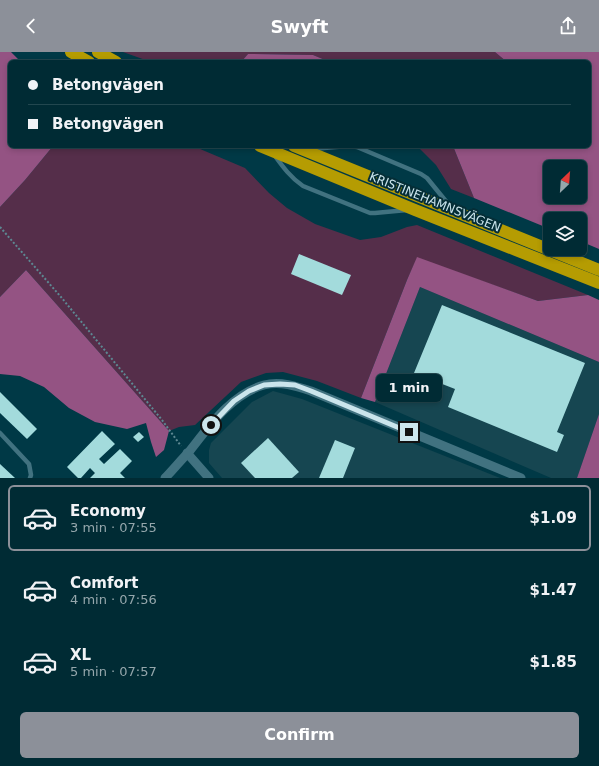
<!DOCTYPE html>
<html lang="en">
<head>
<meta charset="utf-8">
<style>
  :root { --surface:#002b34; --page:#0a333c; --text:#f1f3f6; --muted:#95a7ac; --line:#22474f; --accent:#8c9099 }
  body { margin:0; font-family:"DejaVu Sans",sans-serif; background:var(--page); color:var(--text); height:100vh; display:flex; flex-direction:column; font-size:15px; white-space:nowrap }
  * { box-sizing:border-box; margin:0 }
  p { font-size:13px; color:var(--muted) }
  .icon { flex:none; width:22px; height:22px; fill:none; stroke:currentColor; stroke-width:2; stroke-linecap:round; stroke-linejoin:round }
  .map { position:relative; height:426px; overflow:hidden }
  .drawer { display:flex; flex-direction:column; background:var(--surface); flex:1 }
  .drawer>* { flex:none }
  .guide { position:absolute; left:8px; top:8px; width:583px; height:88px; border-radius:6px; box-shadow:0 2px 6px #0003,0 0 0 1px var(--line); display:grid; align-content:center; height:88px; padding:0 20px; background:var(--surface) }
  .needle { width:26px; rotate:25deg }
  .tools { position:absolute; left:543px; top:108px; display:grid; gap:8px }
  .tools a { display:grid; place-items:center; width:44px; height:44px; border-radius:6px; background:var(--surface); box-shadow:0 2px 6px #0003,0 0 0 1px var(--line); font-size:20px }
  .end { position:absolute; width:18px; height:18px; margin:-9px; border:5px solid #cbe5ec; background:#111; box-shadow:0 0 0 2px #111 }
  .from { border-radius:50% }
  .bubble { position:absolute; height:28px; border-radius:6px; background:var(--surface); box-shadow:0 2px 6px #0003,0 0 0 1px var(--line); font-size:13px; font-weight:800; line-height:28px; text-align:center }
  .guide b { display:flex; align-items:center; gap:14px; height:38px; font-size:15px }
  .guide b+b { border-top:1px solid var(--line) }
  .guide i { width:10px; height:10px; background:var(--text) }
  ul { padding:7px 0 0; list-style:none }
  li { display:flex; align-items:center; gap:12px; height:66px; margin:0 8px 6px; padding:0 12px; border:2px solid transparent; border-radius:6px }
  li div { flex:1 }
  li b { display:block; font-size:15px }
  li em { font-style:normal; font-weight:800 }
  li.on { border-color:var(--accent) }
  li>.icon { width:36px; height:36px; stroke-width:1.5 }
  .primary-button { display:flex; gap:8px; margin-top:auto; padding:8px 20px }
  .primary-button a { flex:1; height:46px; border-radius:6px; background:var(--accent); color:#fff; font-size:16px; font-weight:800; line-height:46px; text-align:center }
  header { display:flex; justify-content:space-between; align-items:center; height:52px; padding:0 20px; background:var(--accent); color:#fff; font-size:18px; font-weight:800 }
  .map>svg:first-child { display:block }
  .built { fill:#164651 }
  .green { fill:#552e4a }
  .forest { fill:#945383; fill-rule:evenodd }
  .building { fill:#a3dbdc }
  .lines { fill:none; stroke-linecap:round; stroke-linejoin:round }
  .path { stroke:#5d8892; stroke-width:2; stroke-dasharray:2 2; stroke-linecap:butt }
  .lane { stroke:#417280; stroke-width:4.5 }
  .street { stroke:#417280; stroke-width:9 }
  .highway { stroke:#b59c02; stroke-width:12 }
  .route { stroke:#cbe5ec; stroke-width:5 }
  .labels { text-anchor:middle; stroke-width:4; stroke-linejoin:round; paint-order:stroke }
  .street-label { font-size:12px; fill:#cbe5ec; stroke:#052e37 }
</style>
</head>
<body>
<header><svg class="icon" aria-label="back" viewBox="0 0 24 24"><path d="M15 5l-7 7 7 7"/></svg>Swyft<svg class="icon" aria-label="share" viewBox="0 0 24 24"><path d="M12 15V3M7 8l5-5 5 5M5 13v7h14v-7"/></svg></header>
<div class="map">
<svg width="599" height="426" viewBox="0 0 599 426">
  <rect width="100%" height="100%" fill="#003946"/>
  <!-- built -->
  <g class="built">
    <path d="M 420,235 L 599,310 L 599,362 L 577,426 L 551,426 L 375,350 Z"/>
    <path d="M 273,339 L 302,347 L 500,426 L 222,426 L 209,411 L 209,398 L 211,391 L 252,350 Z"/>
  </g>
  <!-- green -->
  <g class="green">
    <path d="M 123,0 L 495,0 L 507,10 L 330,10 L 313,3 L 248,2 L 241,10 L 151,10 Z"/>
    <path d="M 53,94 L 193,94 L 245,116 L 269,141 L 287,156 L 315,172 L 360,188 L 381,185 L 407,175 L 417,173 L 588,243 L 538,249 L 417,206 L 407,228 L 361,346 L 317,329 L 283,320 L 266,321 L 241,330 L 195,373 L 179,375 L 169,379 L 26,218 L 0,245 L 0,155 L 25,128 Z"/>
    <path d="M 417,94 L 453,94 L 474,146 L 451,137 L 436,113 Z"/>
  </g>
  <!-- forest -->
  <g class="forest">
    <path d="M 0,0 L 11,0 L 21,10 L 10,10 L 10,94 L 53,94 L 25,128 L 0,155 Z"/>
    <path d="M 495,0 L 599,0 L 599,197 L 580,189 L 580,167 L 550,167 L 550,177 L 474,146 L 453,94 L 589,94 L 589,10 L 507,10 ZM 550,115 L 580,115 L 580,145 L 550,145 Z"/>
    <path d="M 248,2 L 313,3 L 330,10 L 241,10 Z"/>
    <path d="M 417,205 L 538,249 L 588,243 L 599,248 L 599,310 L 420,235 L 375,350 L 361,346 L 407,228 Z"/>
    <path d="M 26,218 L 169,379 L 164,398 L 156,405 L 151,390 L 146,371 L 127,377 L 95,370 L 69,356 L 44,335 L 20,324 L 0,322 L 0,245 Z"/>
    <path d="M 599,362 L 599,426 L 577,426 Z"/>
  </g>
  <!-- building -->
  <g class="building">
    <path d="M 299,202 L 351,223 L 342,243 L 291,222 Z"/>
    <path d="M 442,253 L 585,311 L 557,380 L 564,383 L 557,400 L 448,355 L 455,337 L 414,321 Z"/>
    <path d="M 0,340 L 37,377 L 27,387 L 0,361 Z"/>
    <path d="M 102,379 L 115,392 L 99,407 L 104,412 L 120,397 L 132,409 L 120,421 L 125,426 L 90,426 L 95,421 L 90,416 L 81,426 L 78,426 L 67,415 Z"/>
    <path d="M 139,380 L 144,385 L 138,390 L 133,385 Z"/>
    <path d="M 268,386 L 299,420 L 292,426 L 255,426 L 241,411 Z"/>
    <path d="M 335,388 L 355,396 L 343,426 L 319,426 Z"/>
    <path d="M 0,412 L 15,426 L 0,426 Z"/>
  </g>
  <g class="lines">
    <!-- path -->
    <path class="path" d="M 0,175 L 61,245 L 162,368 L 181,394"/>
    <!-- lane -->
    <g class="lane">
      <path d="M 350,94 L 357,95 L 421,122 L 427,126 L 449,153"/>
      <path d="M 312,97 L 348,94"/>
      <path d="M 275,104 C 283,115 291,126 303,134 L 370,161 L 375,161 L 407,158"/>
      <path d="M 0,381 L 29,412 L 31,423 L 30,426"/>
    </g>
    <!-- street -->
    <g class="street">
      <path d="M 187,401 L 209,426"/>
      <path d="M 165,426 C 173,418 180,409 188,401 C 208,376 231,342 264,333 C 280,329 296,334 311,339 L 521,426"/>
    </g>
    <!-- highway -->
    <g class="highway">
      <path d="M 71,0 L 89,10"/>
      <path d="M 98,0 L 116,10"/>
      <path d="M 260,94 L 415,158 L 599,231"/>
      <path d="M 294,94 L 599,218"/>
    </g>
  </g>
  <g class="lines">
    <!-- route -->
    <path class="route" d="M 211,373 L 234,349 L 249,339 L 264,333 L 280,332 L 295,333 L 311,339 L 409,380"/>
  </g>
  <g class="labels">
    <!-- street labels -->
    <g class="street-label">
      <text transform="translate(435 150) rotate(22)" y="4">KRISTINEHAMNSVÄGEN</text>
    </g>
  </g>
</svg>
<div class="tools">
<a><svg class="needle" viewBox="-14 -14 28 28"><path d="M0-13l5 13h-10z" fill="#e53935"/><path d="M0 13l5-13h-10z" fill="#95a7ac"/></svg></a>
<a><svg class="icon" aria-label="layers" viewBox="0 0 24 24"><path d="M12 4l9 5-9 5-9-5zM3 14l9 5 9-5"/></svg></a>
</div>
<i class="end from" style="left:211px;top:373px"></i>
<i class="end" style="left:409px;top:380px"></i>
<div class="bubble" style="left:376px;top:322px;width:66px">1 min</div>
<div class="guide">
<b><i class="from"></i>Betongvägen</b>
<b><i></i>Betongvägen</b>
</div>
</div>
<section class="drawer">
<ul>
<li class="on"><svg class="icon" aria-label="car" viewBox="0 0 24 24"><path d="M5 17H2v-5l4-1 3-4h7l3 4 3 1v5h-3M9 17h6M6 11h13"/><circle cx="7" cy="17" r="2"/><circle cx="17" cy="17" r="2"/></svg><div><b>Economy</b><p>3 min · 07:55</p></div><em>$1.09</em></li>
<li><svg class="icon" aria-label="car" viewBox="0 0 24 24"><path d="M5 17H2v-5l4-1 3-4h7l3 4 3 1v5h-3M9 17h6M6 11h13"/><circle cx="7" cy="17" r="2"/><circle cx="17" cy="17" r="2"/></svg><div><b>Comfort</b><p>4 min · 07:56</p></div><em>$1.47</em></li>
<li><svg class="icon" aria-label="car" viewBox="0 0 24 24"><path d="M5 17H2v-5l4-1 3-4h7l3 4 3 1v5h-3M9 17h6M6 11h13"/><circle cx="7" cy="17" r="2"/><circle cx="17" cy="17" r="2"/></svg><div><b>XL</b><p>5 min · 07:57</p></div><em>$1.85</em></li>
</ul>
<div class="primary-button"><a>Confirm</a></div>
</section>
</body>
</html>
